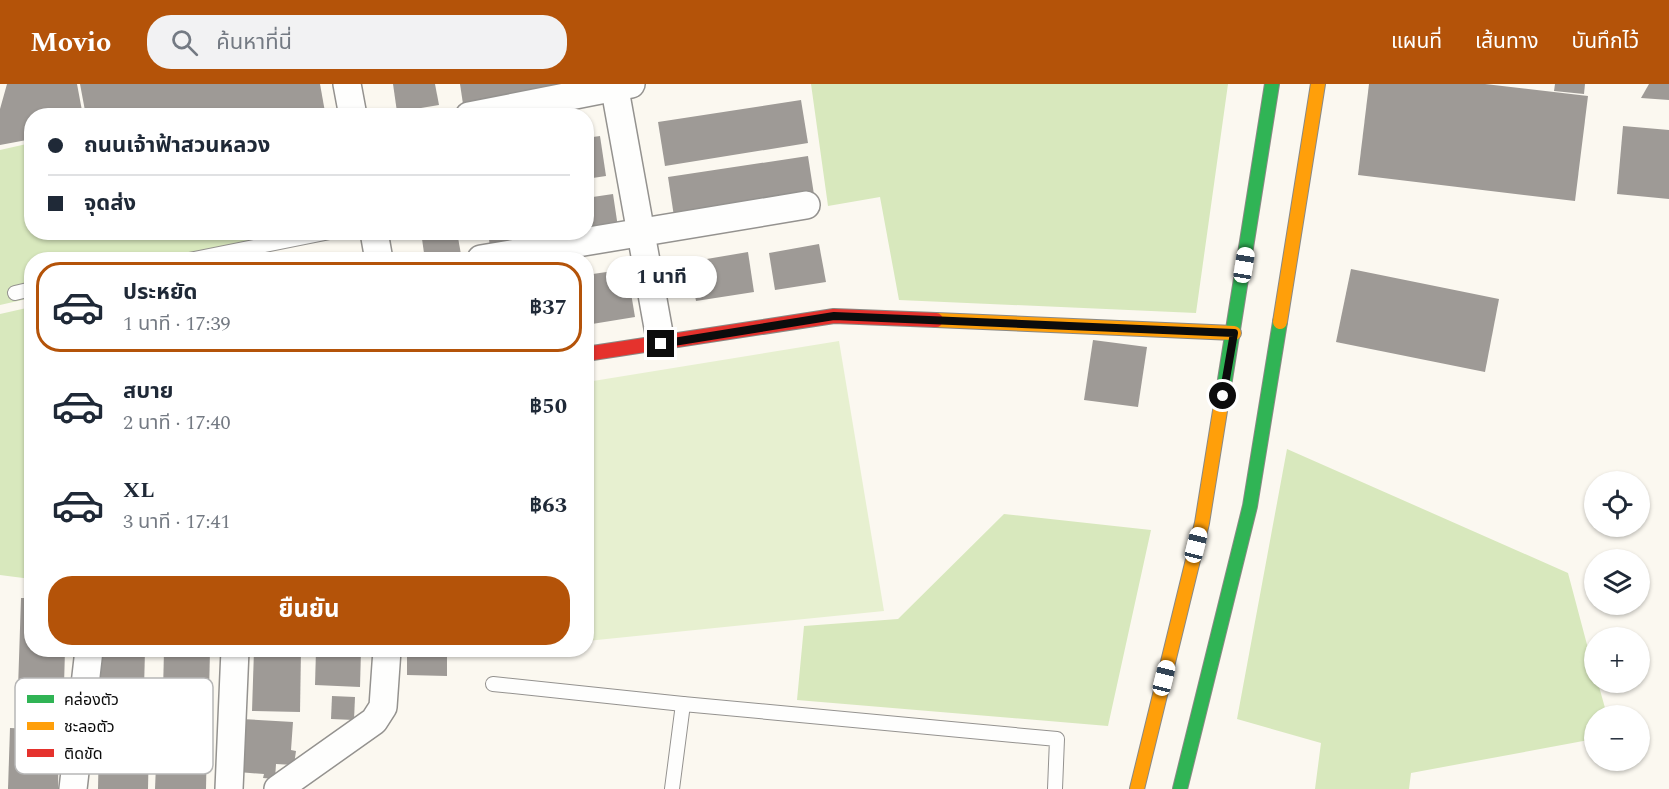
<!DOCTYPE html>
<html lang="th">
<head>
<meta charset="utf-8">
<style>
  :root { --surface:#fff; --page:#f2f2f3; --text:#1f2937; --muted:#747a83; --line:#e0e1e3; --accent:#b45309 }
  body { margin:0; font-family:Spectral,"Noto Sans Thai",serif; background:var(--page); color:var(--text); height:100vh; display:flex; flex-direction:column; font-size:22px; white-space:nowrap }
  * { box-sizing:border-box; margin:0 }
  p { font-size:20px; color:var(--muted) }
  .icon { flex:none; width:33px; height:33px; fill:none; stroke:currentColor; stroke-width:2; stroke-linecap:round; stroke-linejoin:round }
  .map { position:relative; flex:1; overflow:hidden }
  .details { position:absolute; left:24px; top:168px; width:570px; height:405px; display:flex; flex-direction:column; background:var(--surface); border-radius:24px; box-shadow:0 2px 4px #0004 }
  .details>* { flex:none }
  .top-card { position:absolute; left:24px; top:24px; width:570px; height:132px; border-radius:24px; box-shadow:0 2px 4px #0004; display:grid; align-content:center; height:132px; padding:0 24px; background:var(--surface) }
  .tools { position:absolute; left:1584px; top:387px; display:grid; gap:12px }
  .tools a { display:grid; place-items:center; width:66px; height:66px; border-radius:50%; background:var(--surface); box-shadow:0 2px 4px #0004; font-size:30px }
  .end { position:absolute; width:27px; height:27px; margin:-14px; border:8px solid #0c0c0c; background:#fff; box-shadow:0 0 0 3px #fff }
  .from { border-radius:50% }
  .bubble { position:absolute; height:42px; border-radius:21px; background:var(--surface); box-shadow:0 2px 4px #0004; font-size:20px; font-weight:700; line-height:42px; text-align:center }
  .car { position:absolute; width:18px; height:36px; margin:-18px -9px; border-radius:8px; box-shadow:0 0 4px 2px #0007; background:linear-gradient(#fff 24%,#345 0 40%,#fff 0 76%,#345 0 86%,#fff 0) }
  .top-card b { display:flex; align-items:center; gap:21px; height:57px; font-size:22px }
  .top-card b+b { border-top:2px solid var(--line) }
  .top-card i { width:15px; height:15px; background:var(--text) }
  ul { padding:10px 0 0; list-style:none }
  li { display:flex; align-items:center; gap:18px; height:90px; margin:0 12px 9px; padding:0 12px; border:3px solid transparent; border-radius:24px }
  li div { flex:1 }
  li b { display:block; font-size:22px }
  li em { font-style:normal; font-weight:700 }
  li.active { border-color:var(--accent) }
  li>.icon { width:54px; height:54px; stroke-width:1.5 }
  .primary-button { display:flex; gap:12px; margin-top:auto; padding:12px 24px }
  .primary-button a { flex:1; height:69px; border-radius:24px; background:var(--accent); color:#fff; font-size:24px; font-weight:700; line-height:69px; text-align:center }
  header { display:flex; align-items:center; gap:36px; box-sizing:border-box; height:84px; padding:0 30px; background:var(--accent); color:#fff }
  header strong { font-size:28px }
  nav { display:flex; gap:33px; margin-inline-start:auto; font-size:21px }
  .search { width:420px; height:54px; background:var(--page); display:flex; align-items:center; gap:15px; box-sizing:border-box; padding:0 21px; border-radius:24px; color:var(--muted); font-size:22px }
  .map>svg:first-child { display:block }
  .green { fill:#e7f0d0 }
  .forest { fill:#d8e8bd }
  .building { fill:#9e9a96 }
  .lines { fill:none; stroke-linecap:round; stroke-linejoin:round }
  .lane-casing { stroke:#94928f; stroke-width:16 }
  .street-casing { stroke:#94928f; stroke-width:30 }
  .fast-casing { stroke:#8a8985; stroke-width:16 }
  .slow-casing { stroke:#8a8985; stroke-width:16 }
  .jam-casing { stroke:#8a8985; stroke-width:16 }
  .lane { stroke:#fefefd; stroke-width:14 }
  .street { stroke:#fefefd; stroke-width:27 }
  .fast { stroke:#30b455; stroke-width:14 }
  .slow { stroke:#ff9f0a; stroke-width:14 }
  .jam { stroke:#e5322d; stroke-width:14 }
  .route { stroke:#0c0c0c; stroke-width:8 }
  .key { fill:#fff; stroke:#b6b6b6; stroke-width:1.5 }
  .key-label { font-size:16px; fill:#0c0c0c }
</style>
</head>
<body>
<header>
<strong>Movio</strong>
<div class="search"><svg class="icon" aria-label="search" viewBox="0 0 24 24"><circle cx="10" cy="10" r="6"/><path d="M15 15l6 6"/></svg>ค้นหาที่นี่</div>
<nav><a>แผนที่</a><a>เส้นทาง</a><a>บันทึกไว้</a></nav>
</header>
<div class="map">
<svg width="1669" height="705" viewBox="0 0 1669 705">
  <rect width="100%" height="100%" fill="#fbf8f0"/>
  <!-- green -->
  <path class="green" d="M 839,257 L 884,527 L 587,557 L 587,298 Z"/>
  <!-- forest -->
  <g class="forest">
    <path d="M 811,0 L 1228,0 L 1196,229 L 899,216 L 880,113 L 828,122 Z"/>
    <path d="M 31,59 L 32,148 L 339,149 L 212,175 L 32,176 L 31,214 L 0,221 L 0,66 Z"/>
    <path d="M 31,223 L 32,223 L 31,495 L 0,491 L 0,230 Z"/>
    <path d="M 1287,365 L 1568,489 L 1594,587 L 1594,598 L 1598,599 L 1607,631 L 1594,632 L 1594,655 L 1411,689 L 1409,705 L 1315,705 L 1321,659 L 1237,635 Z"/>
    <path d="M 1004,430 L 1151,446 L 1108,642 L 797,616 L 804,542 L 898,535 Z"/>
  </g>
  <!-- building -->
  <g class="building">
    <path d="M 7,0 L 77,0 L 83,32 L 32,32 L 32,55 L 0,61 L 0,25 Z"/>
    <path d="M 80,0 L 320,0 L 325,28 L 307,32 L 86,32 Z"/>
    <path d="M 393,0 L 435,0 L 439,21 L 397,28 Z"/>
    <path d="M 460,0 L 582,0 L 463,20 Z"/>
    <path d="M 1369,0 L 1485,0 L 1588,12 L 1575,117 L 1358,91 Z"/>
    <path d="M 1555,0 L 1585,0 L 1584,10 L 1554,7 Z"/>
    <path d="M 1649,0 L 1669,0 L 1669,16 L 1641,14 Z"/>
    <path d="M 801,16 L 808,59 L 665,82 L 658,38 Z"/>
    <path d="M 1623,42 L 1669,46 L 1669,115 L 1617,110 Z"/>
    <path d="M 600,52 L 606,92 L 586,95 L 586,54 Z"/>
    <path d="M 808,72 L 815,117 L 675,139 L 668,93 Z"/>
    <path d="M 613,110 L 619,150 L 491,170 L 488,148 L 586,148 L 586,114 Z"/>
    <path d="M 421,148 L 457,148 L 462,176 L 425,176 Z"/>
    <path d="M 819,160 L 826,198 L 775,206 L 769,169 Z"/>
    <path d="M 748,168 L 754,208 L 696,217 L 689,178 Z"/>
    <path d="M 627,185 L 635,233 L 586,241 L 586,191 Z"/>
    <path d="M 1351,185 L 1499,215 L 1485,288 L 1336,258 Z"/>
    <path d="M 1093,256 L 1147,263 L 1138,323 L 1084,316 Z"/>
    <path d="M 21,514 L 32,514 L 32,566 L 65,566 L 63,637 L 17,635 Z"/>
    <path d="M 99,566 L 145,566 L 143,645 L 97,644 Z"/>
    <path d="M 164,566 L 210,566 L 208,652 L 162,650 Z"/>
    <path d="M 254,566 L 301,566 L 300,628 L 252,627 Z"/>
    <path d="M 316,566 L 361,566 L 360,603 L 315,601 Z"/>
    <path d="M 407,566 L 447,566 L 447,592 L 407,591 Z"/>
    <path d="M 332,612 L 355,613 L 354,636 L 331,635 Z"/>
    <path d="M 241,635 L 293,638 L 291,666 L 296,667 L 294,681 L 276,680 L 275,695 L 263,694 L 264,690 L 238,688 Z"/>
    <path d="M 10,644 L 59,646 L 58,705 L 8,705 Z"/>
    <path d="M 99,657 L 149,659 L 148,705 L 98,705 Z"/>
    <path d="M 157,657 L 207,659 L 206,705 L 155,705 Z"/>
  </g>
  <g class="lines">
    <!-- lane casing -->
    <g class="lane-casing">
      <g id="lane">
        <path d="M 189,176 L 330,148"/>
        <path d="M 15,209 L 32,205"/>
        <path d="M 493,600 L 683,620"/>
        <path d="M 672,705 L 683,620 L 1057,655 L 1055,705"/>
      </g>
    </g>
    <!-- street casing -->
    <g class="street-casing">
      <g id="street">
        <path d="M 347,0 L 353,32"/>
        <path d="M 614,0 L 661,260"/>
        <path d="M 469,32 L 631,0"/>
        <path d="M 374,148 L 379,176"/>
        <path d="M 481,175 L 806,121"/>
        <path d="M 73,705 L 89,566"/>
        <path d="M 229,705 L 235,566"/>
        <path d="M 278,705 L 374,637 L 383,623 L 387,566"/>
      </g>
    </g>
    <!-- fast casing -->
    <g class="fast-casing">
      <g id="fast">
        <path d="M 1224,302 L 1272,0"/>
        <path d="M 1180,705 L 1250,422 L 1280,238"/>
      </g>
    </g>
    <!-- slow casing -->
    <g class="slow-casing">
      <g id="slow">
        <path d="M 936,236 L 1234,249"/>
        <path d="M 1280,238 L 1318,0"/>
        <path d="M 1137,705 L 1202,439 L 1224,302"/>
      </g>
    </g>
    <!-- jam casing -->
    <g class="jam-casing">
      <path id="jam" d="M 586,270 L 834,232 L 936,236"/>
    </g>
    <!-- lane -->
    <use href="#lane" class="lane"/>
    <!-- street -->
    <use href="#street" class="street"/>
    <!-- fast -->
    <use href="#fast" class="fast"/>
    <!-- slow -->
    <use href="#slow" class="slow"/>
    <!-- jam -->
    <use href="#jam" class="jam"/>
  </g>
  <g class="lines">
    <!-- route -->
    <path class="route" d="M 661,260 L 834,232 L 1234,249 L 1223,312"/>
  </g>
  <!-- legend -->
  <rect x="15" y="594" width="198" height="96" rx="9" class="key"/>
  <rect x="27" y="611" width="27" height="8" fill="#30b455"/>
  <rect x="27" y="638" width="27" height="8" fill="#ff9f0a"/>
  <rect x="27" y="665" width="27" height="8" fill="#e5322d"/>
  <g class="key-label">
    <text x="64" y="621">คล่องตัว</text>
    <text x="64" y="648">ชะลอตัว</text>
    <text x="64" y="675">ติดขัด</text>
  </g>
</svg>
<div class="tools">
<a><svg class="icon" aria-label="locate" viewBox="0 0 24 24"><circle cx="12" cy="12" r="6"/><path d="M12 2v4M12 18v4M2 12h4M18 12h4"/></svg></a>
<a><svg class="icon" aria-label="layers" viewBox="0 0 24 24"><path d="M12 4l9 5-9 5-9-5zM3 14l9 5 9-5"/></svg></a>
<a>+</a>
<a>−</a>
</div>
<i class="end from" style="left:1223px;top:312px"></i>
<i class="end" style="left:661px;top:260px"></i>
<div class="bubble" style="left:606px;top:172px;width:111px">1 นาที</div>
<i class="car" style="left:1244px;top:181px;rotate:9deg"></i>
<i class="car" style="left:1196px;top:461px;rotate:14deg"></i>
<i class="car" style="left:1164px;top:594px;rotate:14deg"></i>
<div class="top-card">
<b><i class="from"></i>ถนนเจ้าฟ้าสวนหลวง</b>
<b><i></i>จุดส่ง</b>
</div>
<section class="details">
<ul>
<li class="active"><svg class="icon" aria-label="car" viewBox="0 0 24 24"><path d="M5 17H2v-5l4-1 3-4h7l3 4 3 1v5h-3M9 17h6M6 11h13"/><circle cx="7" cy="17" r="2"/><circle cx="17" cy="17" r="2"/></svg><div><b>ประหยัด</b><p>1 นาที · 17:39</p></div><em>฿37</em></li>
<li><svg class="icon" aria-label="car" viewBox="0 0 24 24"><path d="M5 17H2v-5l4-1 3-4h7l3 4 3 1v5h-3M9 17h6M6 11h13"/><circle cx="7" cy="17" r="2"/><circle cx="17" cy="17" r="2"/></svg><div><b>สบาย</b><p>2 นาที · 17:40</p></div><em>฿50</em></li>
<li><svg class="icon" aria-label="car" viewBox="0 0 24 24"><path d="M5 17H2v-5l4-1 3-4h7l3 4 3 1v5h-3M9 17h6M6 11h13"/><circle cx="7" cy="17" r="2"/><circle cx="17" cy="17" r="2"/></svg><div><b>XL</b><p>3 นาที · 17:41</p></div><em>฿63</em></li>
</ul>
<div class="primary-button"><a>ยืนยัน</a></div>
</section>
</div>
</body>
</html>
